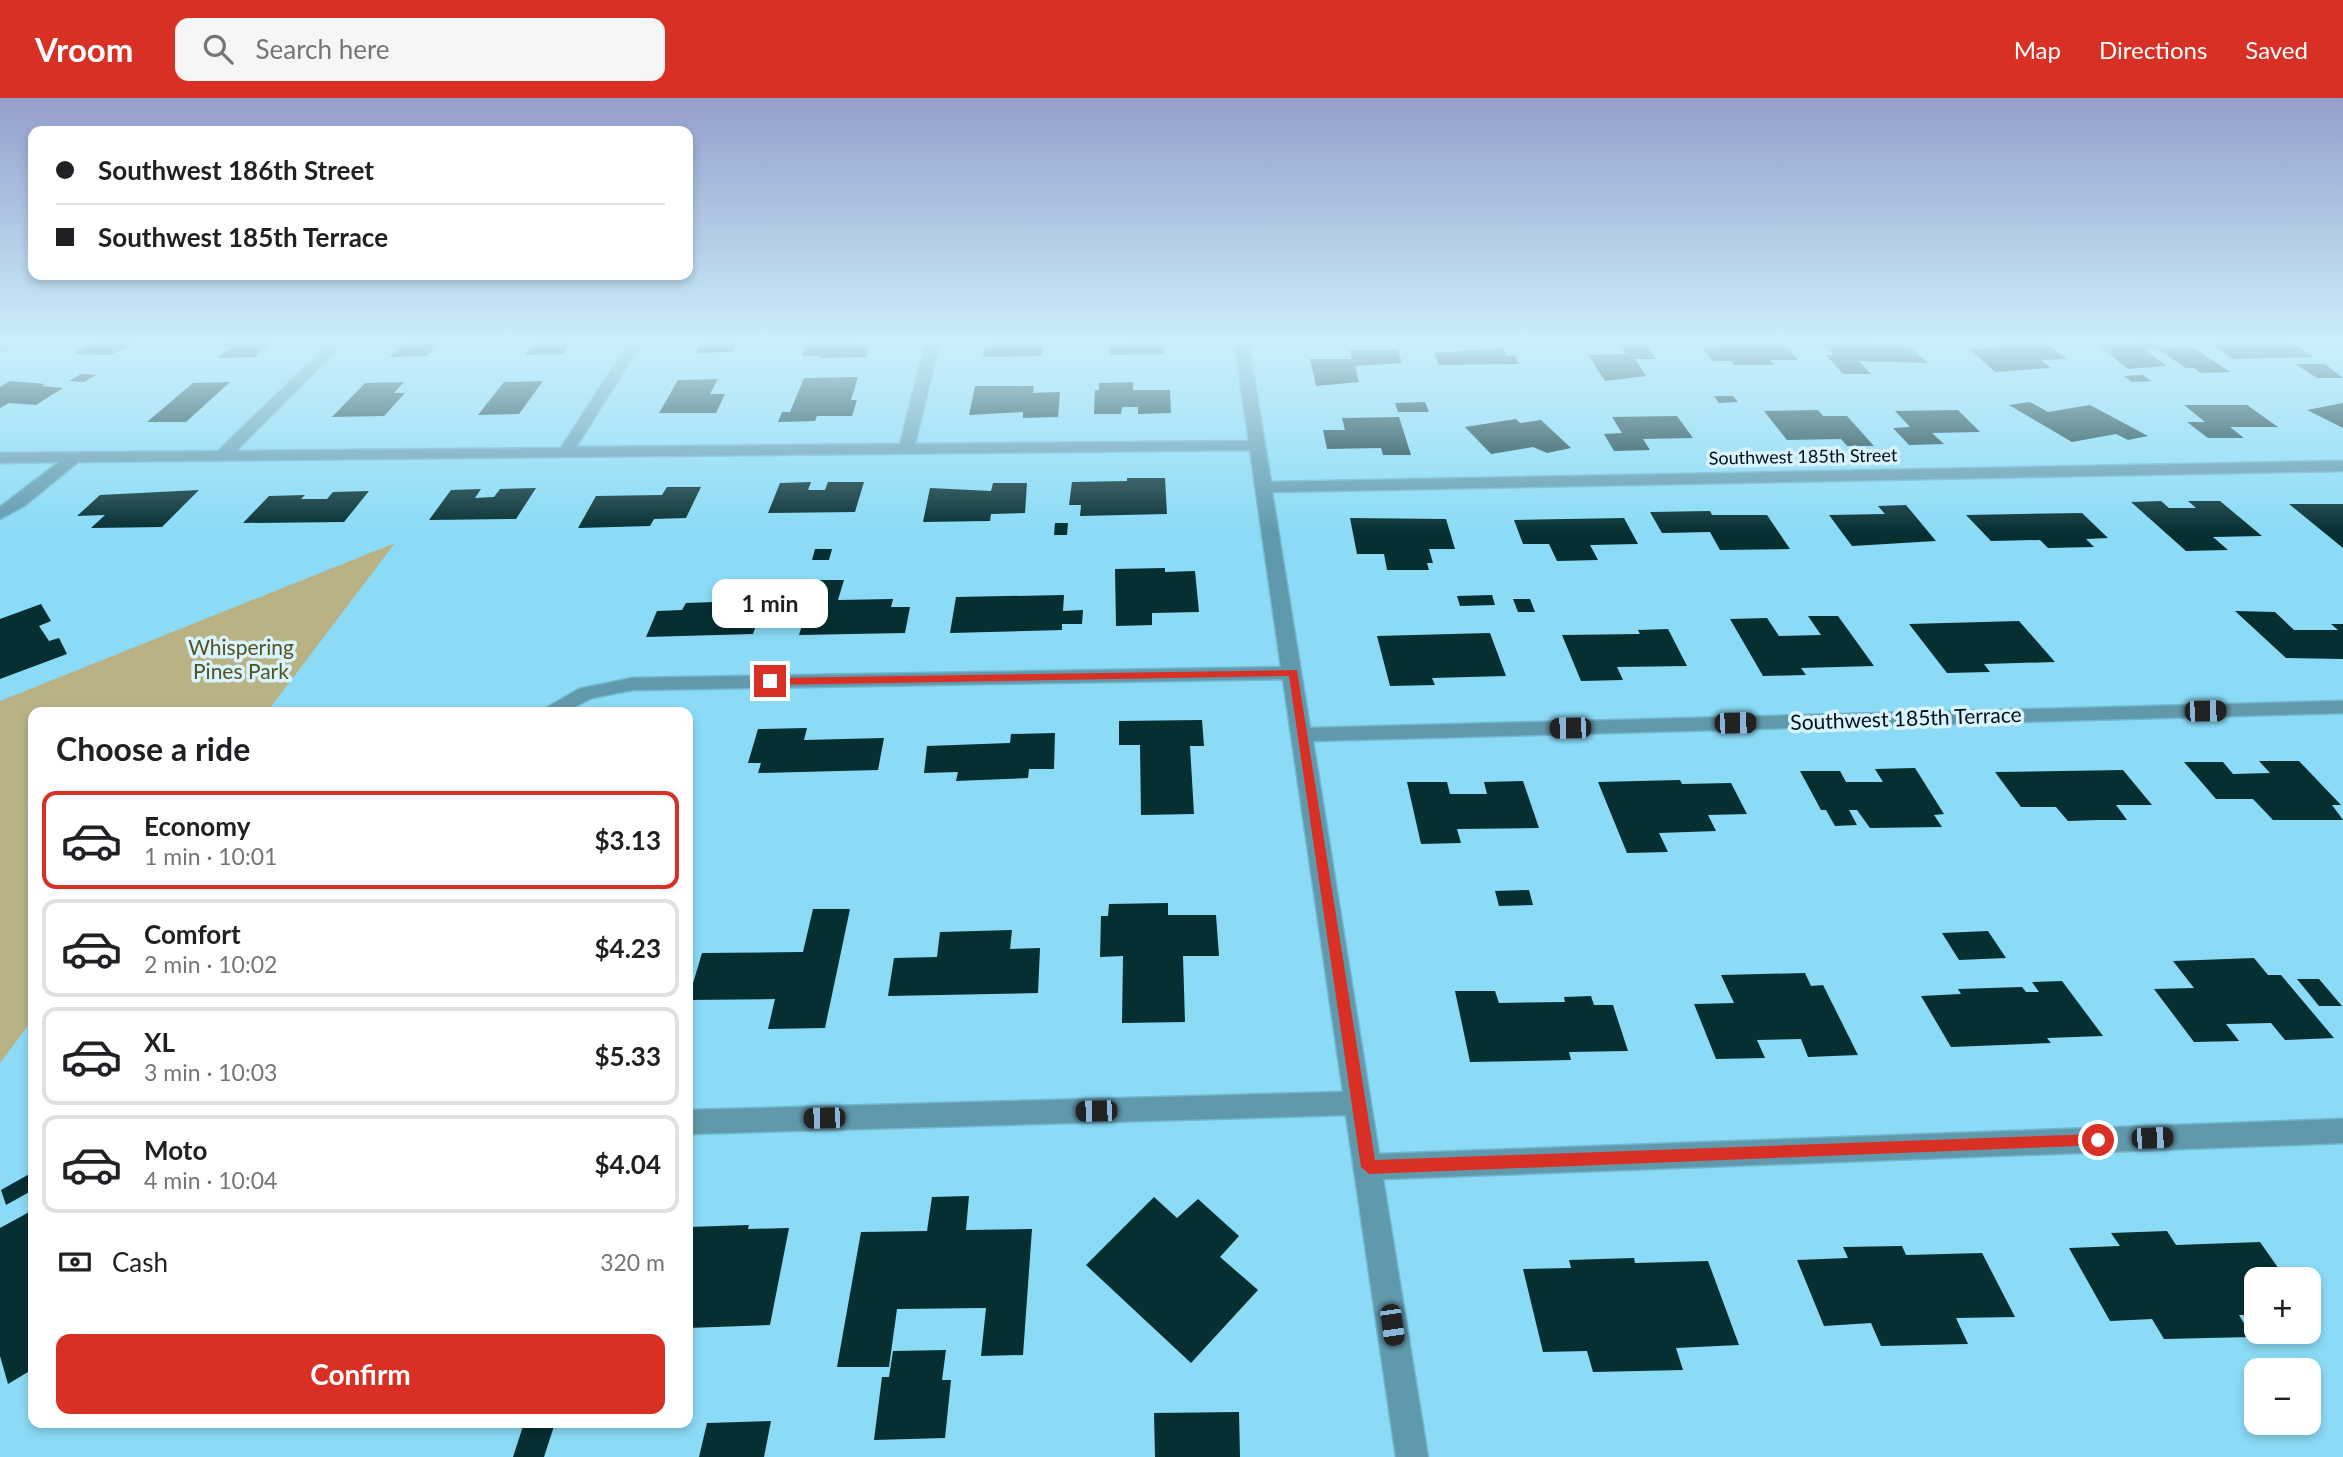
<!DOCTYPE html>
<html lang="en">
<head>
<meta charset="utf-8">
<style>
  :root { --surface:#fff; --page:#f6f6f6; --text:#202124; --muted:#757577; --line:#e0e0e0; --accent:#d93025 }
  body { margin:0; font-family:Lato,sans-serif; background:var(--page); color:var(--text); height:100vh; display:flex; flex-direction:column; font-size:26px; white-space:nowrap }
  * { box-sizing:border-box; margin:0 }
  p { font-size:23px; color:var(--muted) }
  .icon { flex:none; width:38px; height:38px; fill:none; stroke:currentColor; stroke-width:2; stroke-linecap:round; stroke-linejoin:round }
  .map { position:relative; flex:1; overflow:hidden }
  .side { position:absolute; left:28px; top:609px; width:665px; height:721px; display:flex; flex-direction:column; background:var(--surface); border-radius:14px; box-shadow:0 4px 10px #0003 }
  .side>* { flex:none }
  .top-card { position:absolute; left:28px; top:28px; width:665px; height:154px; border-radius:14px; box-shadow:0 4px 10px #0003; display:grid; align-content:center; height:154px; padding:0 28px; background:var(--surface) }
  .controls { position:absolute; left:2244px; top:1169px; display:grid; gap:14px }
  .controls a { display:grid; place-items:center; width:77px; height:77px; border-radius:14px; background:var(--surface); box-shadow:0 4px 10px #0003; font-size:35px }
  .end { position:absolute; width:32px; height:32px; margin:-16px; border:9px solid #d93025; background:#fff; box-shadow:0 0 0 4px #fff }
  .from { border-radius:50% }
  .bubble { position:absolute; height:49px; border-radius:14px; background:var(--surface); box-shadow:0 4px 10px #0003; font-size:23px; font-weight:700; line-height:49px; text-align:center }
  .car { position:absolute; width:21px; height:42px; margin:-21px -10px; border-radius:9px; box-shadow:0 0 5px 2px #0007; background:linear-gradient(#222 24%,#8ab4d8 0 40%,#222 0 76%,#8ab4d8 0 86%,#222 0) }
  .top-card b { display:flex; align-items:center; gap:24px; height:66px; font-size:26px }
  .top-card b+b { border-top:2px solid var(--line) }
  .top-card i { width:18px; height:18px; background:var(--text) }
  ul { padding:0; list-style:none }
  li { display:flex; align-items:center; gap:21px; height:98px; margin:0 14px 10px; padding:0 14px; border:4px solid var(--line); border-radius:14px }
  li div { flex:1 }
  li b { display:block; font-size:26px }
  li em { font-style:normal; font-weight:700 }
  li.current { border-color:var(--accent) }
  li>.icon { width:63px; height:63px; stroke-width:1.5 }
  h2 { padding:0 28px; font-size:32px; line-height:84px }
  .pay { display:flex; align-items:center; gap:18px; height:77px; padding:0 28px; font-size:26px }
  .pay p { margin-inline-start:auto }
  .cta { display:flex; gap:14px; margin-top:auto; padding:14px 28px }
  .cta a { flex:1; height:80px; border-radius:14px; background:var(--accent); color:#fff; font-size:28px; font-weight:700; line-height:80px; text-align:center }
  header { display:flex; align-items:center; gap:42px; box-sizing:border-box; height:98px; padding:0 35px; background:var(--accent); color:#fff }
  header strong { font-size:33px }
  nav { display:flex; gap:38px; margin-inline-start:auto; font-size:24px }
  .search { width:490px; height:63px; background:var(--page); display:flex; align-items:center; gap:18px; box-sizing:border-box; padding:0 24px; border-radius:14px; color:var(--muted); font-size:26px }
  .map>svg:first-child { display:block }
  .green { fill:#b8b285 }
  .building { fill:#062f32 }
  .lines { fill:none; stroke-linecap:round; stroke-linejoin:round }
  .minor-casing { stroke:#72b6ce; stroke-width:3 }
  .minor { fill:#6199ac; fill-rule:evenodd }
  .route { fill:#d93025 }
  .labels { text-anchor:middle; stroke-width:7; stroke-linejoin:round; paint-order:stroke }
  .far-street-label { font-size:18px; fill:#000e15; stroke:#d8f4fe }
  .park-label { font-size:21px; fill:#57501f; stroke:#d8f4fe }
  .street-label { font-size:21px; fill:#000e15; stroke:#d8f4fe }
</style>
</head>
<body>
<header>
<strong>Vroom</strong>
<div class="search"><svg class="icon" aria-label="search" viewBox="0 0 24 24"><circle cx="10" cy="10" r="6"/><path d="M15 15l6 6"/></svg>Search here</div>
<nav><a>Map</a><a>Directions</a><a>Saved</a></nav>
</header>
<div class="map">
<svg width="2343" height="1359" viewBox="0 0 2343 1359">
  <rect width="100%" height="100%" fill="#8bdbf6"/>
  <!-- green -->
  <path class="green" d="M 395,445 L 267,614 L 33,614 L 33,921 L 0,965 L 0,603 Z"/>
  <!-- building -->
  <g class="building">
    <path d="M 93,243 L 140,243 L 110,257 L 73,256 Z"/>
    <path d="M 223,243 L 273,243 L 255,259 L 218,260 L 231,248 L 217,248 Z"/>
    <path d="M 404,243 L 440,243 L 427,258 L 390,259 Z"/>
    <path d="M 535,243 L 572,243 L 563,256 L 525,257 Z"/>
    <path d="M 702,243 L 738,243 L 732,254 L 696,255 Z"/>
    <path d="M 808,243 L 858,243 L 857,246 L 870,246 L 866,259 L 819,260 L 820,258 L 802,258 Z"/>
    <path d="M 1028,243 L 1043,245 L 1042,258 L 983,259 L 986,244 Z"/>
    <path d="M 1164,243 L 1165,256 L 1109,257 L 1110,245 Z"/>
    <path d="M 2044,243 L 2067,261 L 2041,262 L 2051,270 L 1995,274 L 1969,251 L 1993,250 L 1991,248 L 1999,248 L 1997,244 Z"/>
    <path d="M 2130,243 L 2152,243 L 2162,250 L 2193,249 L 2230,274 L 2201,275 L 2194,270 L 2186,270 L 2157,251 L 2145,251 L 2166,268 L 2128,271 L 2098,247 L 2135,247 Z"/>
    <path d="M 2240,243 L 2289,243 L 2314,259 L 2233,261 L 2210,245 Z"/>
    <path d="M 1842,244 L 1906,245 L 1928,265 L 1859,263 L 1871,276 L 1843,276 L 1826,257 L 1834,257 L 1823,246 Z"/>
    <path d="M 1753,245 L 1785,247 L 1798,262 L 1770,262 L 1774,267 L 1734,267 L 1731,263 L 1713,263 L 1701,248 Z"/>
    <path d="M 1620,247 L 1647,247 L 1656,261 L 1635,261 L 1646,278 L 1605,283 L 1588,257 L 1626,256 Z"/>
    <path d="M 1503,250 L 1507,258 L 1515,257 L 1519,266 L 1439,267 L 1434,255 Z"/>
    <path d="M 1350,252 L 1398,252 L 1402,265 L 1355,268 L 1359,284 L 1316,288 L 1310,261 L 1352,261 Z"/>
    <path d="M 2295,266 L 2325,266 L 2343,280 L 2317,280 Z"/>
    <path d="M 81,276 L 96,277 L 84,284 L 69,283 Z"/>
    <path d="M 2143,277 L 2151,283 L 2132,284 L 2124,278 Z"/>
    <path d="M 858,279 L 851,302 L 857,302 L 852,318 L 817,318 L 815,323 L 778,324 L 782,314 L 790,314 L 804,280 Z"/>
    <path d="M 718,281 L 710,296 L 725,296 L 716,315 L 659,315 L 678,282 Z"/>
    <path d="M 10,283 L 45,286 L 41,288 L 63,290 L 36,307 L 9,305 L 0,310 L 0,289 Z"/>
    <path d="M 543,283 L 519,316 L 478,317 L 504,284 Z"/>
    <path d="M 230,284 L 186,324 L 147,324 L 193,285 Z"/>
    <path d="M 404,284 L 394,295 L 405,295 L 384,318 L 332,319 L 365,285 Z"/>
    <path d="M 1133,284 L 1133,292 L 1170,292 L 1171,315 L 1138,316 L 1138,309 L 1122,309 L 1121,316 L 1094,316 L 1095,292 L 1099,292 L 1099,285 Z"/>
    <path d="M 975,288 L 1034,288 L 1033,295 L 1060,294 L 1058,319 L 1023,320 L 1023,314 L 969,317 Z"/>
    <path d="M 1714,298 L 1733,298 L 1738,304 L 1719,305 Z"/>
    <path d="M 1425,304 L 1429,314 L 1398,314 L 1395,305 Z"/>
    <path d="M 2030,304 L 2048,314 L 2090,307 L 2148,338 L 2128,342 L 2116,336 L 2072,344 L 2009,307 Z"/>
    <path d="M 2343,305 L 2343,330 L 2307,312 Z"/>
    <path d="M 2184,307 L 2247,307 L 2278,329 L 2230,329 L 2244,340 L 2208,340 L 2187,324 L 2205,324 Z"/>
    <path d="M 1818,312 L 1823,318 L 1847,318 L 1874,348 L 1847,348 L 1841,341 L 1787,342 L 1764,313 Z"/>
    <path d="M 1958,312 L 1980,334 L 1932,335 L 1944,346 L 1909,347 L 1893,330 L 1910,329 L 1895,313 Z"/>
    <path d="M 1677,318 L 1693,340 L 1643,341 L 1650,352 L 1614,353 L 1604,336 L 1622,335 L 1612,319 Z"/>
    <path d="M 1399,319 L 1411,357 L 1383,357 L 1381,350 L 1327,351 L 1323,332 L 1345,332 L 1342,320 Z"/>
    <path d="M 1516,321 L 1520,325 L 1541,322 L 1571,350 L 1547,355 L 1533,349 L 1491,356 L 1465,329 Z"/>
    <path d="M 1127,380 L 1165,380 L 1167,416 L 1080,418 L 1081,407 L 1069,407 L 1072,384 L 1127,383 Z"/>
    <path d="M 811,384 L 808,392 L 825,392 L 828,384 L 864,384 L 855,414 L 768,415 L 780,385 Z"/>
    <path d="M 993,385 L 1027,385 L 1025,415 L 991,416 L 990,423 L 923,424 L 930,390 L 991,393 Z"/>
    <path d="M 667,389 L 701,389 L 686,420 L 654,421 L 650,428 L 578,430 L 596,398 L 662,397 Z"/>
    <path d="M 536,390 L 516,421 L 429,422 L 451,392 L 481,391 L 475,400 L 494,399 L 500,391 Z"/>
    <path d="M 199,392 L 162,429 L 91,430 L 105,417 L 77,418 L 100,397 Z"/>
    <path d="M 369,393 L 344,424 L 243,425 L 269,398 L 305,397 L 301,401 L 327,401 L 333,394 Z"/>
    <path d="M 2161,403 L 2169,410 L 2196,410 L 2188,403 L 2220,403 L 2262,438 L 2213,439 L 2228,452 L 2186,453 L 2131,404 Z"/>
    <path d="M 2289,406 L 2343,406 L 2343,450 Z"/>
    <path d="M 1906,407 L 1936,443 L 1852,448 L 1829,417 L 1885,416 L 1878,408 Z"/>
    <path d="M 1710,413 L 1712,417 L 1767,417 L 1790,451 L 1720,452 L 1710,434 L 1662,435 L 1650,414 Z"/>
    <path d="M 2082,415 L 2108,440 L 2086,441 L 2094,449 L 2048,450 L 2040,442 L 1991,443 L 1966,417 Z"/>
    <path d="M 1350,420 L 1446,421 L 1455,451 L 1429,451 L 1433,465 L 1427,465 L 1429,472 L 1387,472 L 1384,456 L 1357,456 Z"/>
    <path d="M 1624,420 L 1638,446 L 1590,447 L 1598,462 L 1557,463 L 1549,446 L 1523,446 L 1514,422 Z"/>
    <path d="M 1055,425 L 1068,425 L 1067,437 L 1054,437 Z"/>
    <path d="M 815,451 L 832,451 L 829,462 L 812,462 Z"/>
    <path d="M 1165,470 L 1165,474 L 1195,473 L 1199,514 L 1152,515 L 1152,527 L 1116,528 L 1115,471 Z"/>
    <path d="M 816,482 L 844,482 L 838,502 L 893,501 L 891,509 L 910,509 L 905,535 L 799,537 Z"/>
    <path d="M 1064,497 L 1063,513 L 1083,512 L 1082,526 L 1062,526 L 1062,532 L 950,535 L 956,499 Z"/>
    <path d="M 1492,497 L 1495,507 L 1460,508 L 1457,498 Z"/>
    <path d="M 1513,501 L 1530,501 L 1535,514 L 1518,514 Z"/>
    <path d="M 743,503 L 740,511 L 762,510 L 753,536 L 646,539 L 657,513 L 682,512 L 686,505 Z"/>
    <path d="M 41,506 L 51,523 L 39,528 L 49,543 L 59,540 L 67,556 L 0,581 L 0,521 Z"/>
    <path d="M 2235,513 L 2275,514 L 2294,532 L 2338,532 L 2331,526 L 2343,526 L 2343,561 L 2286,560 Z"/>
    <path d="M 1808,518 L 1838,518 L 1874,568 L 1801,570 L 1806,577 L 1763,578 L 1730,521 L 1767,520 L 1779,538 L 1821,537 Z"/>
    <path d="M 2019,523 L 2055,564 L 1984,566 L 1990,574 L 1947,575 L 1909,526 Z"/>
    <path d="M 1668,531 L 1687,568 L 1617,569 L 1623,582 L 1581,583 L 1562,537 L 1640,536 L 1638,532 Z"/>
    <path d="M 1490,535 L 1506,578 L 1432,580 L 1435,587 L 1390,588 L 1377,538 Z"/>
    <path d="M 1202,622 L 1204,648 L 1190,648 L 1194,716 L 1141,717 L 1140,647 L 1119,647 L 1119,623 Z"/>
    <path d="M 807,630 L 804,642 L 884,640 L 878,672 L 758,675 L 761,665 L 748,665 L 758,631 Z"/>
    <path d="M 1055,635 L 1054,671 L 1029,671 L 1028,680 L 956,683 L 958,674 L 924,675 L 927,648 L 1010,645 L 1011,636 Z"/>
    <path d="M 2259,663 L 2299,663 L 2341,707 L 2332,707 L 2343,722 L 2273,722 L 2253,701 L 2216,701 L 2184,664 L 2223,664 L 2233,676 L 2270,675 Z"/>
    <path d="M 1915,670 L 1944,716 L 1934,717 L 1942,729 L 1870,730 L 1857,712 L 1849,712 L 1857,727 L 1835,728 L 1826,712 L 1821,712 L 1800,673 L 1840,673 L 1846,684 L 1883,684 L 1875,671 Z"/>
    <path d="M 2123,672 L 2152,707 L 2116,707 L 2127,722 L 2097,722 L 2068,723 L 2056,709 L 2021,709 L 1995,674 Z"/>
    <path d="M 1680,682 L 1682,686 L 1731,685 L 1747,716 L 1708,717 L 1716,733 L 1659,735 L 1668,754 L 1627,755 L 1598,684 Z"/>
    <path d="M 1523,683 L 1539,730 L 1457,731 L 1461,745 L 1421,746 L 1407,684 L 1447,684 L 1450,696 L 1487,696 L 1484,684 Z"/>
    <path d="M 1529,792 L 1533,807 L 1499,808 L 1495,793 Z"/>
    <path d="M 1168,805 L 1168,817 L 1216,817 L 1219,858 L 1183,858 L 1185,924 L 1122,925 L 1123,858 L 1100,859 L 1101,818 L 1108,818 L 1109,806 Z"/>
    <path d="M 813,811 L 850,811 L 825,930 L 768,931 L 775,901 L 688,902 L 702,855 L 803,854 Z"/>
    <path d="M 1012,832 L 1010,851 L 1040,850 L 1038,895 L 888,898 L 894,860 L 937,859 L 940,834 Z"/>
    <path d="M 1988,833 L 2006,860 L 1959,862 L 1942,835 Z"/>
    <path d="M 2254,860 L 2268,877 L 2281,877 L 2334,940 L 2285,942 L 2271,925 L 2226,926 L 2239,943 L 2194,944 L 2154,891 L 2194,890 L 2173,863 Z"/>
    <path d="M 1805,875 L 1811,888 L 1823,887 L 1858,957 L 1808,959 L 1801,941 L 1757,942 L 1765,960 L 1716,961 L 1694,906 L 1734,905 L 1721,877 Z"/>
    <path d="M 2297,881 L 2319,881 L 2342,908 L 2319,908 Z"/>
    <path d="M 2062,883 L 2103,938 L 2047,940 L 2051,945 L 1951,949 L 1921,898 L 1961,896 L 1958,891 L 2022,889 L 2026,894 L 2039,894 L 2032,884 Z"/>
    <path d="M 1455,893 L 1495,893 L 1499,905 L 1565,904 L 1564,899 L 1591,898 L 1594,907 L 1613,907 L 1628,953 L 1569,954 L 1571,962 L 1470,964 Z"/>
    <path d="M 33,1074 L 33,1092 L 6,1107 L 1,1092 Z"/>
    <path d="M 969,1098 L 966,1132 L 1032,1131 L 1023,1257 L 981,1258 L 986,1210 L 897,1211 L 889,1269 L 837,1269 L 861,1134 L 927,1133 L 932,1099 Z"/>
    <path d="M 1154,1099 L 1177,1120 L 1198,1101 L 1239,1138 L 1220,1159 L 1258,1192 L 1191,1265 L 1086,1167 Z"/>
    <path d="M 33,1112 L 33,1271 L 8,1286 L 0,1258 L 0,1130 Z"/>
    <path d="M 749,1127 L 748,1131 L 789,1130 L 770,1227 L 688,1230 L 688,1129 Z"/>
    <path d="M 2167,1133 L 2176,1147 L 2260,1144 L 2286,1181 L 2256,1181 L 2256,1217 L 2239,1217 L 2252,1239 L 2164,1241 L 2152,1221 L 2110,1223 L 2069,1150 L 2120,1148 L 2111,1135 Z"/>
    <path d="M 1902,1148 L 1906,1157 L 1982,1155 L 2015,1219 L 1956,1220 L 1968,1246 L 1881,1248 L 1871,1225 L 1824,1228 L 1797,1162 L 1848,1160 L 1843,1149 Z"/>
    <path d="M 1634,1160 L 1635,1165 L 1708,1163 L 1739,1247 L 1676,1250 L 1683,1272 L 1593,1274 L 1587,1253 L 1543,1254 L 1523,1171 L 1571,1170 L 1569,1162 Z"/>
    <path d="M 946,1252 L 942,1282 L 951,1282 L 945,1340 L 874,1342 L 882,1279 L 889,1279 L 893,1253 Z"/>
    <path d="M 1239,1314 L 1240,1359 L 1155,1359 L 1154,1315 Z"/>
    <path d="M 771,1323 L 764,1359 L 699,1359 L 707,1325 Z"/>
    <path d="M 524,1325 L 555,1325 L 544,1359 L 513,1359 Z"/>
  </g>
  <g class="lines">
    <!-- minor casing -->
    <g class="minor-casing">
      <g id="minor">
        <path d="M 6,243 L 23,243 L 0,255 L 0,246 Z"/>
        <path d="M 332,243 L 346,243 L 236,353 L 561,350 L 630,243 L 643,243 L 576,349 L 900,346 L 926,243 L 940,243 L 915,346 L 1249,343 L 1234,243 L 1248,243 L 1271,384 L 2343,363 L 2343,373 L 1272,394 L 1310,630 L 2343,603 L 2343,615 L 1313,643 L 1379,1056 L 2343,1021 L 2343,1045 L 1383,1081 L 1428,1359 L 1396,1359 L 1346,1017 L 688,1036 L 688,1012 L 1343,994 L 1283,581 L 632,592 L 592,600 L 564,614 L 539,614 L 579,591 L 632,580 L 1281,569 L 1250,352 L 78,364 L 24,408 L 0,421 L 0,409 L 59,364 L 0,365 L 0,355 L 218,353 Z"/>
      </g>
    </g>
    <!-- minor -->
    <use href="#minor" class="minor"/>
  </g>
  <!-- sky -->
  <linearGradient id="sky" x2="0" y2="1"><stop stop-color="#949ecc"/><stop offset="0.56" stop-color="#cbeffb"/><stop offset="1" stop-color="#cbeffb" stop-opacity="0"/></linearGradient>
  <rect width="2343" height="434" fill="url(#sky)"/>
  <!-- route -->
  <path class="route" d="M 1297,572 L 1375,1062 L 2098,1036 L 2103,1037 L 2103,1047 L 1369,1076 L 1361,1069 L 1289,578 L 770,587 L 765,583 L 770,580 Z"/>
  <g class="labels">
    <!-- far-street labels -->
    <g class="far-street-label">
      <text transform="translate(1803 359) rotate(-1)" y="6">Southwest 185th Street</text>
    </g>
    <!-- park labels -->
    <g class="park-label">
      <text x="241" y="557">Whispering<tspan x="241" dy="24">Pines Park</tspan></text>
    </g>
    <!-- street labels -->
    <g class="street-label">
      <text transform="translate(1906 621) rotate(-2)" y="7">Southwest 185th Terrace</text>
    </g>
  </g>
</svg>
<div class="controls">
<a>+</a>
<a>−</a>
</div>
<i class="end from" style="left:2098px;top:1042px"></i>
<i class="end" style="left:770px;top:583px"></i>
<div class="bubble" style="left:712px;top:481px;width:116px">1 min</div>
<i class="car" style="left:2205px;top:613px;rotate:89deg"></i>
<i class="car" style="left:1735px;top:625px;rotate:89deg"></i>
<i class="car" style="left:1570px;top:630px;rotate:269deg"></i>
<i class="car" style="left:1096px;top:1013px;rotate:269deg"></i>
<i class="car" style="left:824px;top:1020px;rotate:269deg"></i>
<i class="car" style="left:2152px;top:1040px;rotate:88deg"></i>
<i class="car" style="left:1392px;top:1227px;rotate:172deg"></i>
<div class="top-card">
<b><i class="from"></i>Southwest 186th Street</b>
<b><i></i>Southwest 185th Terrace</b>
</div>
<section class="side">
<h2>Choose a ride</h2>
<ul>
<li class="current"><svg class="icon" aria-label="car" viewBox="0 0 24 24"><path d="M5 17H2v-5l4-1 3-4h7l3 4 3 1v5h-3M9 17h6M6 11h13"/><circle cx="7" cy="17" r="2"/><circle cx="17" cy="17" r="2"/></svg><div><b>Economy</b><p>1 min · 10:01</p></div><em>$3.13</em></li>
<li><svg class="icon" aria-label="car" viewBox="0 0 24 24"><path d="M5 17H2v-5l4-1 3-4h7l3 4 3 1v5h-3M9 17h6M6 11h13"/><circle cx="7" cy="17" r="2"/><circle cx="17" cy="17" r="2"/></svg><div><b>Comfort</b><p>2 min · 10:02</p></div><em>$4.23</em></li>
<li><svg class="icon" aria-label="car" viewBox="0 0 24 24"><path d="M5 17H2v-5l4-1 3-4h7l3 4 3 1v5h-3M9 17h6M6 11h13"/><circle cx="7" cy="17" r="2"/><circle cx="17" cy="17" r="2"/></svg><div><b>XL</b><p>3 min · 10:03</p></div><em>$5.33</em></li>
<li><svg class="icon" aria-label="car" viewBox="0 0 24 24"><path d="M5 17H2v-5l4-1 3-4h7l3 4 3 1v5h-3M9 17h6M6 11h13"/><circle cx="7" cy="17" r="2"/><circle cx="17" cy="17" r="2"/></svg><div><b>Moto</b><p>4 min · 10:04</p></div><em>$4.04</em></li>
</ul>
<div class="pay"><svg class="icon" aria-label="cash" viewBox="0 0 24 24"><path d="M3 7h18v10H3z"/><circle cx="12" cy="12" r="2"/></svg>Cash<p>320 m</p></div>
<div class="cta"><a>Confirm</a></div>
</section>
</div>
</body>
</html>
